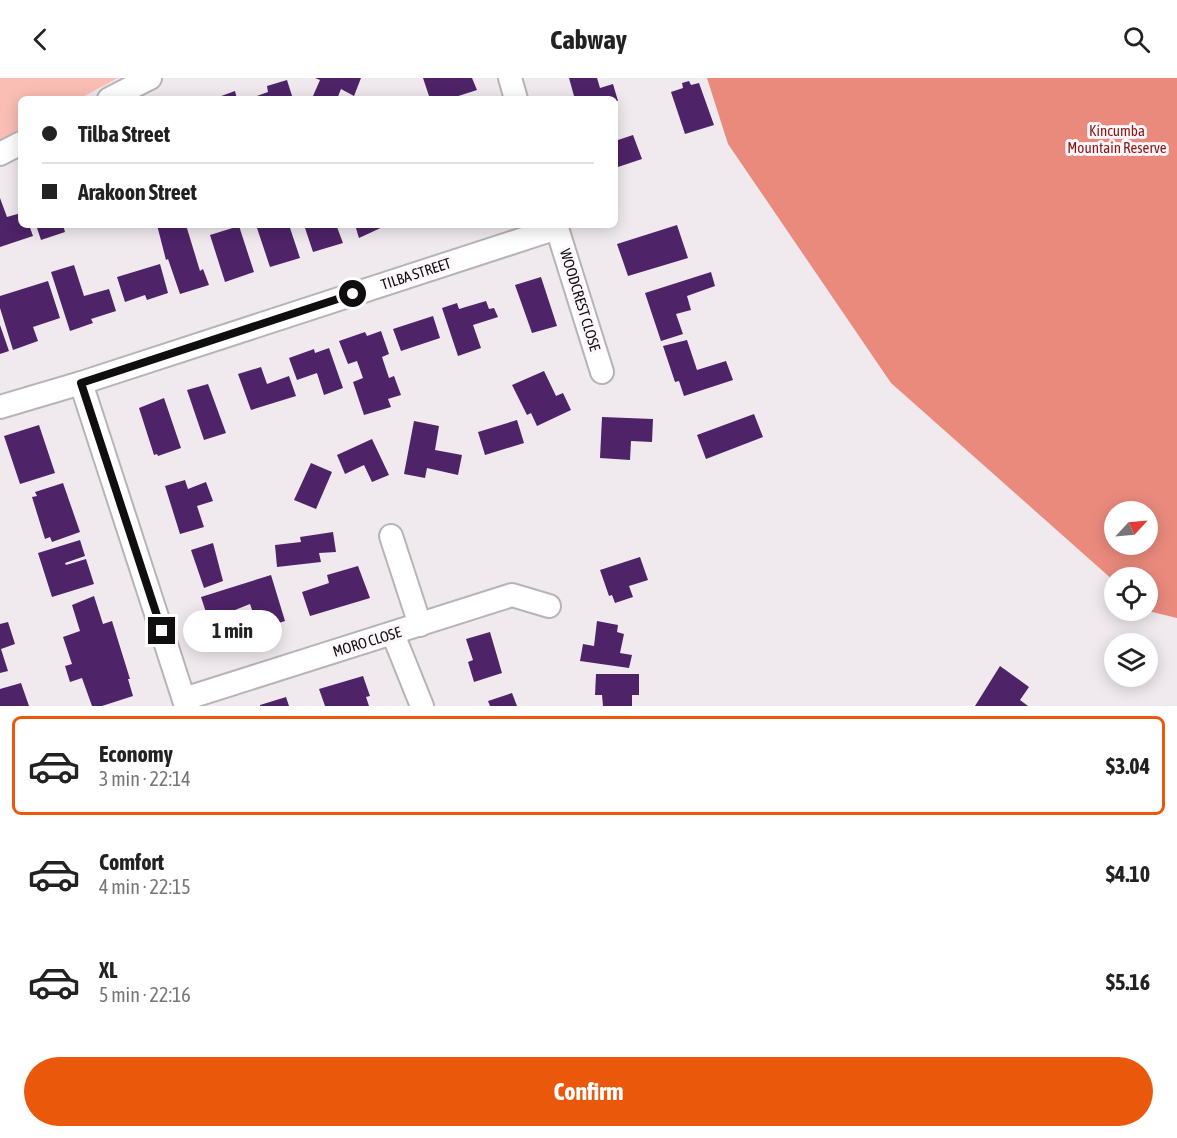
<!DOCTYPE html>
<html lang="en">
<head>
<meta charset="utf-8">
<style>
  :root { --surface:#fff; --page:#f6f6f6; --text:#222; --muted:#767676; --line:#e0e0e0; --accent:#ea580c }
  body { margin:0; font-family:"Asap Condensed",sans-serif; background:var(--page); color:var(--text); height:100vh; display:flex; flex-direction:column; font-size:22px; white-space:nowrap }
  * { box-sizing:border-box; margin:0 }
  p { font-size:20px; color:var(--muted) }
  .icon { flex:none; width:33px; height:33px; fill:none; stroke:currentColor; stroke-width:2; stroke-linecap:round; stroke-linejoin:round }
  .map { position:relative; height:628px; overflow:hidden }
  .panel { display:flex; flex-direction:column; background:var(--surface); flex:1 }
  .panel>* { flex:none }
  .banner { position:absolute; left:18px; top:18px; width:600px; height:132px; border-radius:9px; box-shadow:0 3px 15px #0003; display:grid; align-content:center; height:132px; padding:0 24px; background:var(--surface) }
  .needle { width:39px; rotate:64deg }
  .controls { position:absolute; left:1104px; top:423px; display:grid; gap:12px }
  .controls a { display:grid; place-items:center; width:54px; height:54px; border-radius:50%; background:var(--surface); box-shadow:0 3px 15px #0003; font-size:30px }
  .end { position:absolute; width:27px; height:27px; margin:-14px; border:8px solid #100e0f; background:#fff; box-shadow:0 0 0 3px #fff }
  .from { border-radius:50% }
  .bubble { position:absolute; height:42px; border-radius:21px; background:var(--surface); box-shadow:0 3px 15px #0003; font-size:20px; font-weight:700; line-height:42px; text-align:center }
  .banner b { display:flex; align-items:center; gap:21px; height:57px; font-size:22px }
  .banner b+b { border-top:2px solid var(--line) }
  .banner i { width:15px; height:15px; background:var(--text) }
  ul { padding:10px 0 0; list-style:none }
  li { display:flex; align-items:center; gap:18px; height:99px; margin:0 12px 9px; padding:0 12px; border:3px solid transparent; border-radius:9px }
  li div { flex:1 }
  li b { display:block; font-size:22px }
  li em { font-style:normal; font-weight:700 }
  li.on { border-color:var(--accent) }
  li>.icon { width:54px; height:54px; stroke-width:1.5 }
  .button { display:flex; gap:12px; margin-top:auto; padding:12px 24px }
  .button a { flex:1; height:69px; border-radius:36px; background:var(--accent); color:#fff; font-size:24px; font-weight:700; line-height:69px; text-align:center }
  header { display:flex; justify-content:space-between; align-items:center; height:78px; padding:0 24px; background:var(--surface); font-size:27px; font-weight:700 }
  .map>svg:first-child { display:block }
  .green { fill:#fabeb5 }
  .forest { fill:#ea8a7d; fill-rule:evenodd }
  .building { fill:#4e2368 }
  .lines { fill:none; stroke-linecap:round; stroke-linejoin:round }
  .minor-casing { stroke:#b8b3b6; stroke-width:26 }
  .minor { stroke:#fff; stroke-width:22 }
  .route { stroke:#100e0f; stroke-width:8 }
  .labels { text-anchor:middle; stroke-width:6; stroke-linejoin:round; paint-order:stroke }
  .park-label { font-size:15px; fill:#891712; stroke:#fdf7fb }
  .street-label { font-size:15px; fill:#100e0f; stroke:#fdf7fb }
</style>
</head>
<body>
<header><svg class="icon" aria-label="back" viewBox="0 0 24 24"><path d="M15 5l-7 7 7 7"/></svg>Cabway<svg class="icon" aria-label="search" viewBox="0 0 24 24"><circle cx="10" cy="10" r="6"/><path d="M15 15l6 6"/></svg></header>
<div class="map">
<svg width="1177" height="628" viewBox="0 0 1177 628">
  <rect width="100%" height="100%" fill="#f0eaee"/>
  <!-- green -->
  <path class="green" d="M 0,0 L 118,0 L 79,21 L 21,21 L 21,52 L 0,63 Z"/>
  <!-- forest -->
  <path class="forest" d="M 707,0 L 1177,0 L 1177,540 L 1148,533 L 1148,500 L 1114,500 L 1114,503 L 891,305 L 728,66 ZM 1114,434 L 1148,434 L 1148,466 L 1114,466 Z"/>
  <!-- building -->
  <g class="building">
    <path d="M 315,0 L 361,0 L 354,18 L 341,11 L 337,21 L 320,21 L 313,18 L 320,2 Z"/>
    <path d="M 423,0 L 472,0 L 477,12 L 449,21 L 430,21 Z"/>
    <path d="M 569,0 L 597,0 L 600,10 L 613,6 L 618,23 L 571,21 L 574,18 Z"/>
    <path d="M 287,2 L 293,21 L 248,21 L 268,14 L 267,8 Z"/>
    <path d="M 689,3 L 691,7 L 699,5 L 714,47 L 685,56 L 671,14 L 683,10 L 682,5 Z"/>
    <path d="M 235,13 L 237,21 L 213,21 Z"/>
    <path d="M 633,57 L 642,81 L 615,90 L 615,63 Z"/>
    <path d="M 0,120 L 7,139 L 21,135 L 21,147 L 29,147 L 33,158 L 0,169 Z"/>
    <path d="M 36,147 L 63,147 L 65,154 L 41,162 Z"/>
    <path d="M 157,147 L 186,147 L 200,193 L 203,191 L 209,207 L 180,216 L 168,181 L 166,182 Z"/>
    <path d="M 256,147 L 289,147 L 300,180 L 270,189 Z"/>
    <path d="M 304,147 L 337,149 L 343,165 L 313,174 Z"/>
    <path d="M 355,147 L 387,147 L 359,160 Z"/>
    <path d="M 677,147 L 688,180 L 628,198 L 617,166 Z"/>
    <path d="M 239,148 L 254,194 L 225,204 L 210,157 Z"/>
    <path d="M 160,186 L 168,215 L 147,222 L 145,217 L 125,224 L 117,199 Z"/>
    <path d="M 74,187 L 84,218 L 109,211 L 116,233 L 91,241 L 93,245 L 70,253 L 51,194 Z"/>
    <path d="M 711,194 L 715,208 L 687,218 L 691,232 L 676,236 L 683,256 L 661,263 L 645,215 Z"/>
    <path d="M 541,199 L 557,248 L 532,255 L 515,207 Z"/>
    <path d="M 48,203 L 60,240 L 33,249 L 38,263 L 13,272 L 0,230 L 0,218 Z"/>
    <path d="M 486,223 L 489,231 L 494,230 L 498,239 L 473,247 L 481,270 L 458,278 L 442,230 L 457,225 L 459,231 Z"/>
    <path d="M 433,238 L 440,260 L 401,273 L 393,251 Z"/>
    <path d="M 0,247 L 9,273 L 0,276 Z"/>
    <path d="M 381,253 L 389,276 L 382,279 L 389,300 L 394,298 L 401,317 L 388,321 L 391,329 L 364,337 L 353,304 L 363,300 L 357,283 L 348,286 L 339,263 L 365,254 L 367,258 Z"/>
    <path d="M 687,262 L 697,292 L 726,283 L 733,302 L 684,318 L 679,303 L 675,304 L 663,268 Z"/>
    <path d="M 329,270 L 343,310 L 324,317 L 317,295 L 297,302 L 289,280 L 314,271 L 315,275 Z"/>
    <path d="M 261,289 L 267,306 L 289,298 L 296,318 L 251,332 L 238,296 Z"/>
    <path d="M 544,293 L 556,318 L 563,315 L 571,332 L 537,348 L 531,335 L 527,337 L 512,307 Z"/>
    <path d="M 208,306 L 226,355 L 204,362 L 187,312 Z"/>
    <path d="M 164,320 L 181,370 L 158,378 L 157,376 L 154,377 L 139,330 Z"/>
    <path d="M 754,336 L 763,359 L 706,381 L 697,357 Z"/>
    <path d="M 602,339 L 653,341 L 652,364 L 631,363 L 630,382 L 600,380 Z"/>
    <path d="M 517,342 L 524,365 L 485,377 L 478,354 Z"/>
    <path d="M 414,343 L 439,348 L 435,372 L 462,377 L 458,397 L 427,390 L 425,400 L 404,396 Z"/>
    <path d="M 39,347 L 55,395 L 20,406 L 4,358 Z"/>
    <path d="M 372,361 L 389,397 L 372,404 L 364,387 L 345,396 L 337,377 Z"/>
    <path d="M 311,385 L 332,394 L 316,431 L 294,422 Z"/>
    <path d="M 185,402 L 188,411 L 206,404 L 213,423 L 197,428 L 204,449 L 180,456 L 165,408 Z"/>
    <path d="M 63,405 L 80,454 L 52,464 L 50,459 L 45,461 L 32,419 L 37,418 L 35,414 Z"/>
    <path d="M 333,454 L 336,474 L 319,475 L 321,484 L 277,489 L 275,467 L 301,464 L 300,459 Z"/>
    <path d="M 80,462 L 85,478 L 65,485 L 66,487 L 86,481 L 94,506 L 52,519 L 38,475 Z"/>
    <path d="M 213,465 L 223,503 L 204,510 L 191,472 Z"/>
    <path d="M 640,479 L 648,502 L 629,508 L 633,519 L 615,525 L 612,517 L 609,518 L 600,492 Z"/>
    <path d="M 358,488 L 370,520 L 310,538 L 302,514 L 329,505 L 327,497 Z"/>
    <path d="M 271,497 L 285,543 L 266,549 L 264,544 L 257,546 L 250,526 L 235,532 L 241,551 L 235,554 L 236,558 L 216,565 L 201,519 Z"/>
    <path d="M 94,518 L 103,546 L 112,543 L 130,601 L 128,601 L 133,618 L 102,628 L 92,628 L 82,600 L 70,604 L 65,588 L 72,586 L 63,559 L 80,553 L 72,527 Z"/>
    <path d="M 597,543 L 618,547 L 617,554 L 624,556 L 620,575 L 632,577 L 629,590 L 580,583 L 583,566 L 594,568 Z"/>
    <path d="M 8,544 L 15,566 L 1,571 L 8,593 L 0,595 L 0,546 Z"/>
    <path d="M 490,554 L 502,595 L 474,604 L 468,584 L 473,582 L 466,561 Z"/>
    <path d="M 1000,588 L 1029,609 L 1020,622 L 1028,628 L 975,628 Z"/>
    <path d="M 596,596 L 639,596 L 639,617 L 632,617 L 632,628 L 603,628 L 602,617 L 595,617 Z"/>
    <path d="M 363,598 L 370,618 L 366,619 L 369,628 L 325,628 L 319,611 Z"/>
    <path d="M 21,605 L 29,628 L 0,628 L 0,611 Z"/>
    <path d="M 512,615 L 517,628 L 490,628 L 488,623 Z"/>
    <path d="M 286,619 L 289,628 L 260,628 L 260,627 Z"/>
  </g>
  <g class="lines">
    <!-- minor casing -->
    <g class="minor-casing">
      <g id="minor">
        <path d="M 510,0 L 516,21"/>
        <path d="M 109,21 L 150,0"/>
        <path d="M 0,76 L 21,65"/>
        <path d="M 556,147 L 602,294"/>
        <path d="M 81,305 L 186,628"/>
        <path d="M 0,329 L 81,305 L 557,150"/>
        <path d="M 391,458 L 420,547"/>
        <path d="M 393,556 L 422,628"/>
        <path d="M 184,621 L 512,517 L 549,528"/>
      </g>
    </g>
    <!-- minor -->
    <use href="#minor" class="minor"/>
  </g>
  <g class="lines">
    <!-- route -->
    <path class="route" d="M 162,553 L 81,305 L 353,216"/>
  </g>
  <g class="labels">
    <!-- park labels -->
    <g class="park-label">
      <text x="1117" y="58">Kincumba<tspan x="1117" dy="17">Mountain Reserve</tspan></text>
    </g>
    <!-- street labels -->
    <g class="street-label">
      <text transform="translate(416 196) rotate(-18)" y="5">TILBA STREET</text>
      <text transform="translate(580 222) rotate(73)" y="5">WOODCREST CLOSE</text>
      <text transform="translate(367 564) rotate(-17)" y="5">MORO CLOSE</text>
    </g>
  </g>
</svg>
<div class="controls">
<a><svg class="needle" viewBox="-14 -14 28 28"><path d="M0-13l5 13h-10z" fill="#e53935"/><path d="M0 13l5-13h-10z" fill="#767676"/></svg></a>
<a><svg class="icon" aria-label="locate" viewBox="0 0 24 24"><circle cx="12" cy="12" r="6"/><path d="M12 2v4M12 18v4M2 12h4M18 12h4"/></svg></a>
<a><svg class="icon" aria-label="layers" viewBox="0 0 24 24"><path d="M12 4l9 5-9 5-9-5zM3 14l9 5 9-5"/></svg></a>
</div>
<i class="end from" style="left:353px;top:216px"></i>
<i class="end" style="left:162px;top:553px"></i>
<div class="bubble" style="left:183px;top:532px;width:99px">1 min</div>
<div class="banner">
<b><i class="from"></i>Tilba Street</b>
<b><i></i>Arakoon Street</b>
</div>
</div>
<section class="panel">
<ul>
<li class="on"><svg class="icon" aria-label="car" viewBox="0 0 24 24"><path d="M5 17H2v-5l4-1 3-4h7l3 4 3 1v5h-3M9 17h6M6 11h13"/><circle cx="7" cy="17" r="2"/><circle cx="17" cy="17" r="2"/></svg><div><b>Economy</b><p>3 min · 22:14</p></div><em>$3.04</em></li>
<li><svg class="icon" aria-label="car" viewBox="0 0 24 24"><path d="M5 17H2v-5l4-1 3-4h7l3 4 3 1v5h-3M9 17h6M6 11h13"/><circle cx="7" cy="17" r="2"/><circle cx="17" cy="17" r="2"/></svg><div><b>Comfort</b><p>4 min · 22:15</p></div><em>$4.10</em></li>
<li><svg class="icon" aria-label="car" viewBox="0 0 24 24"><path d="M5 17H2v-5l4-1 3-4h7l3 4 3 1v5h-3M9 17h6M6 11h13"/><circle cx="7" cy="17" r="2"/><circle cx="17" cy="17" r="2"/></svg><div><b>XL</b><p>5 min · 22:16</p></div><em>$5.16</em></li>
</ul>
<div class="button"><a>Confirm</a></div>
</section>
</body>
</html>
